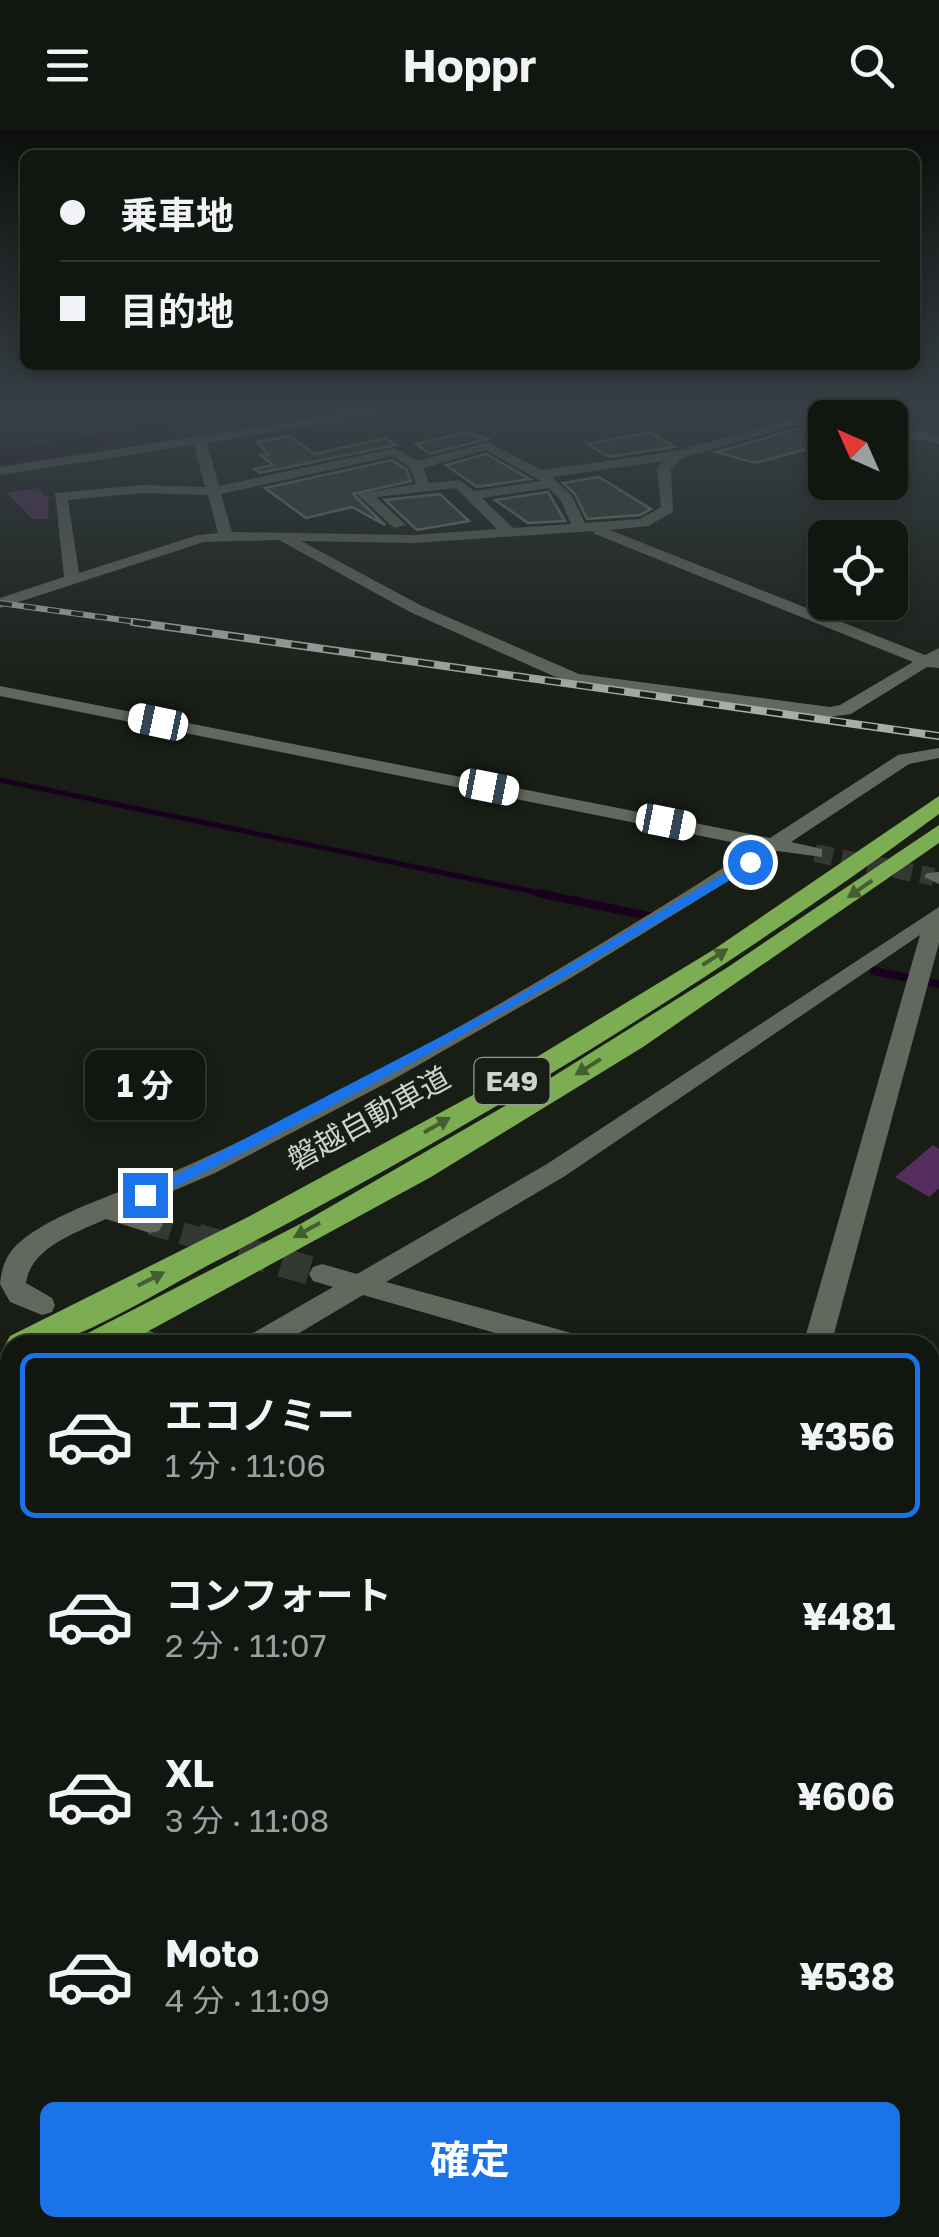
<!DOCTYPE html>
<html lang="ja">
<head>
<meta charset="utf-8">
<style>
  :root { --surface:#121610; --page:#1f231e; --text:#f1f3f6; --muted:#9c9f9f; --line:#313530; --accent:#1a73e8 }
  body { margin:0; font-family:"Golos Text","Noto Sans JP",sans-serif; background:var(--page); color:var(--text); height:100vh; display:flex; flex-direction:column; font-size:38px; white-space:nowrap }
  * { box-sizing:border-box; margin:0 }
  p { font-size:32px; color:var(--muted) }
  .icon { flex:none; width:55px; height:55px; fill:none; stroke:currentColor; stroke-width:2; stroke-linecap:round; stroke-linejoin:round }
  .map { position:relative; flex:1; overflow:hidden }
  .drawer { position:absolute; left:0px; top:1205px; width:940px; height:902px; display:flex; flex-direction:column; background:var(--surface); border-radius:30px 30px 0 0; box-shadow:0 5px 15px #0003,0 0 0 2px var(--line) }
  .drawer>* { flex:none }
  .top-card { position:absolute; left:20px; top:20px; width:900px; height:220px; border-radius:15px; box-shadow:0 5px 15px #0003,0 0 0 2px var(--line); display:grid; align-content:center; height:220px; padding:0 40px; background:var(--surface) }
  .needle { width:65px; rotate:315deg }
  .fabs { position:absolute; left:808px; top:270px; display:grid; gap:20px }
  .fabs a { display:grid; place-items:center; width:100px; height:100px; border-radius:15px; background:var(--surface); box-shadow:0 5px 15px #0003,0 0 0 2px var(--line); font-size:50px }
  .end { position:absolute; width:45px; height:45px; margin:-22px; border:12px solid #1a73e8; background:#fff; box-shadow:0 0 0 5px #fff }
  .from { border-radius:50% }
  .bubble { position:absolute; height:70px; border-radius:15px; background:var(--surface); box-shadow:0 5px 15px #0003,0 0 0 2px var(--line); font-size:32px; font-weight:700; line-height:70px; text-align:center }
  .car { position:absolute; width:30px; height:60px; margin:-30px -15px; border-radius:12px; box-shadow:0 0 8px 2px #0007; background:linear-gradient(#fff 24%,#345 0 40%,#fff 0 76%,#345 0 86%,#fff 0) }
  .top-card b { display:flex; align-items:center; gap:35px; height:95px; font-size:38px }
  .top-card b+b { border-top:2px solid var(--line) }
  .top-card i { width:25px; height:25px; background:var(--text) }
  ul { padding:18px 0 0; list-style:none }
  li { display:flex; align-items:center; gap:30px; height:165px; margin:0 20px 15px; padding:0 20px; border:5px solid transparent; border-radius:15px }
  li div { flex:1 }
  li b { display:block; font-size:38px }
  li em { font-style:normal; font-weight:700 }
  li.current { border-color:var(--accent) }
  li>.icon { width:90px; height:90px; stroke-width:1.5 }
  .primary-button { display:flex; gap:20px; margin-top:auto; padding:20px 40px }
  .primary-button a { flex:1; height:115px; border-radius:15px; background:var(--accent); color:#fff; font-size:40px; font-weight:700; line-height:115px; text-align:center }
  header { display:flex; justify-content:space-between; align-items:center; height:130px; padding:0 40px; background:var(--surface); font-size:45px; font-weight:700 }
  .map>svg:first-child { display:block }
  .green { fill:#552d5e }
  .lines { fill:none; stroke-linecap:round; stroke-linejoin:round }
  .stream-far3 { stroke:#18001e; stroke-width:4 }
  .stream-far2 { stroke:#18001e; stroke-width:5 }
  .stream-far1 { stroke:#18001e; stroke-width:8 }
  .stream { stroke:#18001e; stroke-width:11 }
  .river { fill:#18001e; fill-rule:evenodd }
  .building { fill:#383d34; stroke:#7b8177; stroke-width:2.5 }
  .minor-tunnel-far2 { stroke:#333831; stroke-width:18; stroke-dasharray:18 9; stroke-linecap:butt }
  .minor-tunnel-far1 { stroke:#333831; stroke-width:22; stroke-dasharray:22 11; stroke-linecap:butt }
  .minor-tunnel { stroke:#333831; stroke-width:29; stroke-dasharray:29 15; stroke-linecap:butt }
  .minor { fill:#62685e; fill-rule:evenodd }
  .highway { fill:#7cad52; fill-rule:evenodd }
  .rail-far1-casing { stroke:#aaada7; stroke-width:6 }
  .rail-casing { stroke:#aaada7; stroke-width:8 }
  .rail-far1 { stroke:#181d15; stroke-width:4; stroke-dasharray:12; stroke-linecap:butt }
  .rail { stroke:#181d15; stroke-width:5; stroke-dasharray:16; stroke-linecap:butt }
  .oneway { fill:#455e30 }
  .route { fill:#1a73e8 }
  .labels { text-anchor:middle; stroke-width:8; stroke-linejoin:round; paint-order:stroke }
  .shield { fill:#181d15; stroke:#989c96; stroke-width:2.5 }
  .shield-label { font-size:28px; font-weight:bold; fill:#cfd2cd }
  .street-label { font-size:30px; fill:#cfd2cd; stroke:#181d15 }
</style>
</head>
<body>
<header><svg class="icon" aria-label="menu" viewBox="0 0 24 24"><path d="M4 6h16M4 12h16M4 18h16"/></svg>Hoppr<svg class="icon" aria-label="search" viewBox="0 0 24 24"><circle cx="10" cy="10" r="6"/><path d="M15 15l6 6"/></svg></header>
<div class="map">
<svg width="939" height="2107" viewBox="0 0 939 2107">
  <rect width="100%" height="100%" fill="#181d15"/>
  <!-- green -->
  <g class="green">
    <path d="M 39,358 L 43,365 L 49,366 L 48,389 L 32,389 L 7,363 Z"/>
    <path d="M 933,1015 L 939,1019 L 939,1058 L 929,1067 L 895,1047 Z"/>
  </g>
  <g class="lines">
    <!-- stream-far3 -->
    <path class="stream-far3" d="M 0,308 L 86,298 L 55,280"/>
    <!-- stream-far2 -->
    <path class="stream-far2" d="M 0,650 L 549,765"/>
    <!-- stream-far1 -->
    <g class="stream-far1">
      <path d="M 538,763 L 653,787"/>
      <path d="M 874,841 L 939,854"/>
    </g>
    <!-- stream -->
    <path class="stream" d="M 930,1880 L 939,1893"/>
    <!-- river -->
    <path class="river" d="M 195,280 L 235,280 L 232,285 L 85,321 L 0,334 L 0,320 L 85,307 Z"/>
  </g>
  <!-- building -->
  <g class="building">
    <path d="M 825,291 L 825,314 L 755,333 L 716,322 Z"/>
    <path d="M 467,302 L 488,309 L 430,324 L 416,314 Z"/>
    <path d="M 650,302 L 674,317 L 609,327 L 588,314 Z"/>
    <path d="M 290,306 L 314,324 L 385,308 L 396,315 L 260,343 L 254,339 L 273,335 L 261,325 L 268,324 L 257,312 Z"/>
    <path d="M 486,324 L 530,349 L 477,357 L 446,335 Z"/>
    <path d="M 392,330 L 407,340 L 411,351 L 353,364 L 385,395 L 352,377 L 306,388 L 265,358 Z"/>
    <path d="M 599,347 L 651,379 L 640,385 L 587,389 L 575,364 L 563,353 Z"/>
    <path d="M 548,362 L 565,391 L 528,393 L 495,370 Z"/>
    <path d="M 440,364 L 469,391 L 417,400 L 385,370 Z"/>
  </g>
  <g class="lines">
    <!-- minor-tunnel-far2 -->
    <path class="minor-tunnel-far2" d="M 815,723 L 934,747"/>
    <!-- minor-tunnel-far1 -->
    <path class="minor-tunnel-far1" d="M 150,1094 L 206,1110"/>
    <!-- minor-tunnel -->
    <path class="minor-tunnel" d="M 197,1108 L 322,1144"/>
    <!-- minor -->
    <g class="minor">
      <path d="M 369,280 L 401,280 L 207,313 L 219,356 L 395,318 L 418,331 L 487,312 L 542,340 L 676,321 L 827,280 L 848,280 L 682,328 L 671,339 L 673,382 L 648,396 L 610,400 L 925,525 L 939,518 L 939,538 L 927,537 L 851,584 L 830,587 L 569,553 L 410,482 L 279,410 L 204,412 L 0,478 L 0,468 L 64,447 L 55,363 L 142,355 L 205,357 L 194,315 L 0,345 L 0,337 ZM 486,320 L 541,351 L 474,361 L 459,350 L 429,353 L 424,338 ZM 393,326 L 410,338 L 416,354 L 357,364 L 394,398 L 406,395 L 376,367 L 456,358 L 497,399 L 414,405 L 232,402 L 221,364 ZM 664,331 L 657,338 L 661,377 L 640,389 L 585,393 L 572,366 L 552,347 ZM 549,358 L 561,371 L 571,394 L 513,398 L 482,368 ZM 142,363 L 208,365 L 218,403 L 198,405 L 79,443 L 68,370 ZM 593,401 L 595,404 L 913,532 L 840,575 L 830,577 L 579,544 L 422,476 L 301,411 L 414,413 Z"/>
      <path d="M 921,301 L 939,306 L 939,314 L 921,309 L 890,310 L 890,302 Z"/>
      <path d="M 0,556 L 770,708 L 898,625 L 939,618 L 939,628 L 909,634 L 791,712 L 822,719 L 822,727 L 777,721 L 569,849 L 394,949 L 215,1043 L 131,1079 L 159,1087 L 163,1094 L 159,1101 L 150,1103 L 106,1089 C 76,1103 31,1117 26,1153 L 52,1168 L 55,1175 L 52,1182 L 42,1185 L 10,1172 L 0,1154 C 1,1141 5,1128 13,1119 C 46,1082 145,1055 191,1034 C 387,945 576,832 756,717 L 0,566 Z"/>
      <path d="M 939,742 L 939,754 L 924,747 L 927,743 Z"/>
      <path d="M 939,777 L 939,813 L 831,1215 L 803,1215 L 920,805 L 565,1046 L 386,1152 L 575,1204 L 585,1207 L 589,1215 L 537,1215 L 363,1165 L 279,1215 L 242,1215 L 246,1207 L 333,1157 L 313,1151 L 309,1144 L 313,1137 L 322,1134 L 357,1144 L 547,1034 Z"/>
      <path d="M 140,1198 L 167,1207 L 171,1215 L 129,1215 L 126,1209 L 130,1201 Z"/>
      <path d="M 930,1304 L 939,1307 L 939,1331 L 930,1328 Z"/>
      <path d="M 10,1345 L 10,1372 L 0,1376 L 0,1349 Z"/>
      <path d="M 930,1461 L 939,1464 L 939,1492 L 930,1489 Z"/>
      <path d="M 0,1641 L 10,1645 L 10,1679 L 0,1675 Z"/>
      <path d="M 930,2011 L 939,2014 L 939,2054 L 930,2051 Z"/>
      <path d="M 861,2098 L 903,2098 L 899,2107 L 857,2107 Z"/>
    </g>
    <!-- highway -->
    <g class="highway">
      <path d="M 939,666 L 939,684 C 713,851 474,997 224,1127 C 169,1155 113,1192 55,1213 C 42,1218 24,1215 10,1215 L 10,1224 L 5,1215 L 10,1206 L 248,1087 L 484,959 L 713,820 Z"/>
      <path d="M 939,695 L 939,713 L 643,917 L 431,1047 L 123,1215 L 77,1215 L 82,1206 L 302,1093 L 517,969 L 728,837 Z"/>
      <path d="M 10,1244 L 10,1274 L 0,1278 L 0,1248 Z"/>
    </g>
    <!-- rail-far1 casing -->
    <g class="rail-far1-casing">
      <path id="rail-far1" d="M 0,473 L 151,494"/>
    </g>
    <!-- rail casing -->
    <g class="rail-casing">
      <path id="rail" d="M 133,492 L 939,606"/>
    </g>
    <!-- rail-far1 -->
    <use href="#rail-far1" class="rail-far1"/>
    <!-- rail -->
    <use href="#rail" class="rail"/>
  </g>
  <!-- one-way arrows -->
  <defs><path id="oneway-solid" d="M-6-.8H1V-3.2L6.5 0L1 3.2V.8H-6Z" transform="scale(2.5)"/></defs>
  <g class="oneway">
    <use href="#oneway-solid" transform="translate(860 759) rotate(145)"/>
    <use href="#oneway-solid" transform="translate(715 827) rotate(-33)"/>
    <use href="#oneway-solid" transform="translate(588 937) rotate(148)"/>
    <use href="#oneway-solid" transform="translate(437 995) rotate(-30)"/>
    <use href="#oneway-solid" transform="translate(307 1100) rotate(151)"/>
    <use href="#oneway-solid" transform="translate(151 1149) rotate(-27)"/>
  </g>
  <!-- sky -->
  <linearGradient id="sky" x2="0" y2="1"><stop stop-color="#0d100c"/><stop offset="0.49" stop-color="#374046"/><stop offset="1" stop-color="#374046" stop-opacity="0"/></linearGradient>
  <rect width="939" height="575" fill="url(#sky)"/>
  <!-- route -->
  <path class="route" d="M 750,728 L 755,735 C 557,854 358,967 151,1069 L 137,1065 L 500,876 Z"/>
  <g class="labels">
    <!-- shield labels -->
    <rect class="shield" x="474.5" y="928" width="75" height="46" rx="8"/>
    <g class="shield-label">
      <text x="512" y="961">E49</text>
    </g>
    <!-- street labels -->
    <g class="street-label">
      <text transform="translate(369 989) rotate(-29)" y="10">磐越自動車道</text>
    </g>
  </g>
</svg>
<div class="fabs">
<a><svg class="needle" viewBox="-14 -14 28 28"><path d="M0-13l5 13h-10z" fill="#e53935"/><path d="M0 13l5-13h-10z" fill="#9c9f9f"/></svg></a>
<a><svg class="icon" aria-label="locate" viewBox="0 0 24 24"><circle cx="12" cy="12" r="6"/><path d="M12 2v4M12 18v4M2 12h4M18 12h4"/></svg></a>
</div>
<i class="end from" style="left:750px;top:732px"></i>
<i class="end" style="left:145px;top:1065px"></i>
<div class="bubble" style="left:85px;top:920px;width:120px">1 分</div>
<i class="car" style="left:158px;top:592px;rotate:282deg"></i>
<i class="car" style="left:489px;top:657px;rotate:101deg"></i>
<i class="car" style="left:666px;top:692px;rotate:101deg"></i>
<div class="top-card">
<b><i class="from"></i>乗車地</b>
<b><i></i>目的地</b>
</div>
<section class="drawer">
<ul>
<li class="current"><svg class="icon" aria-label="car" viewBox="0 0 24 24"><path d="M5 17H2v-5l4-1 3-4h7l3 4 3 1v5h-3M9 17h6M6 11h13"/><circle cx="7" cy="17" r="2"/><circle cx="17" cy="17" r="2"/></svg><div><b>エコノミー</b><p>1 分 · 11:06</p></div><em>¥356</em></li>
<li><svg class="icon" aria-label="car" viewBox="0 0 24 24"><path d="M5 17H2v-5l4-1 3-4h7l3 4 3 1v5h-3M9 17h6M6 11h13"/><circle cx="7" cy="17" r="2"/><circle cx="17" cy="17" r="2"/></svg><div><b>コンフォート</b><p>2 分 · 11:07</p></div><em>¥481</em></li>
<li><svg class="icon" aria-label="car" viewBox="0 0 24 24"><path d="M5 17H2v-5l4-1 3-4h7l3 4 3 1v5h-3M9 17h6M6 11h13"/><circle cx="7" cy="17" r="2"/><circle cx="17" cy="17" r="2"/></svg><div><b>XL</b><p>3 分 · 11:08</p></div><em>¥606</em></li>
<li><svg class="icon" aria-label="car" viewBox="0 0 24 24"><path d="M5 17H2v-5l4-1 3-4h7l3 4 3 1v5h-3M9 17h6M6 11h13"/><circle cx="7" cy="17" r="2"/><circle cx="17" cy="17" r="2"/></svg><div><b>Moto</b><p>4 分 · 11:09</p></div><em>¥538</em></li>
</ul>
<div class="primary-button"><a>確定</a></div>
</section>
</div>
</body>
</html>
